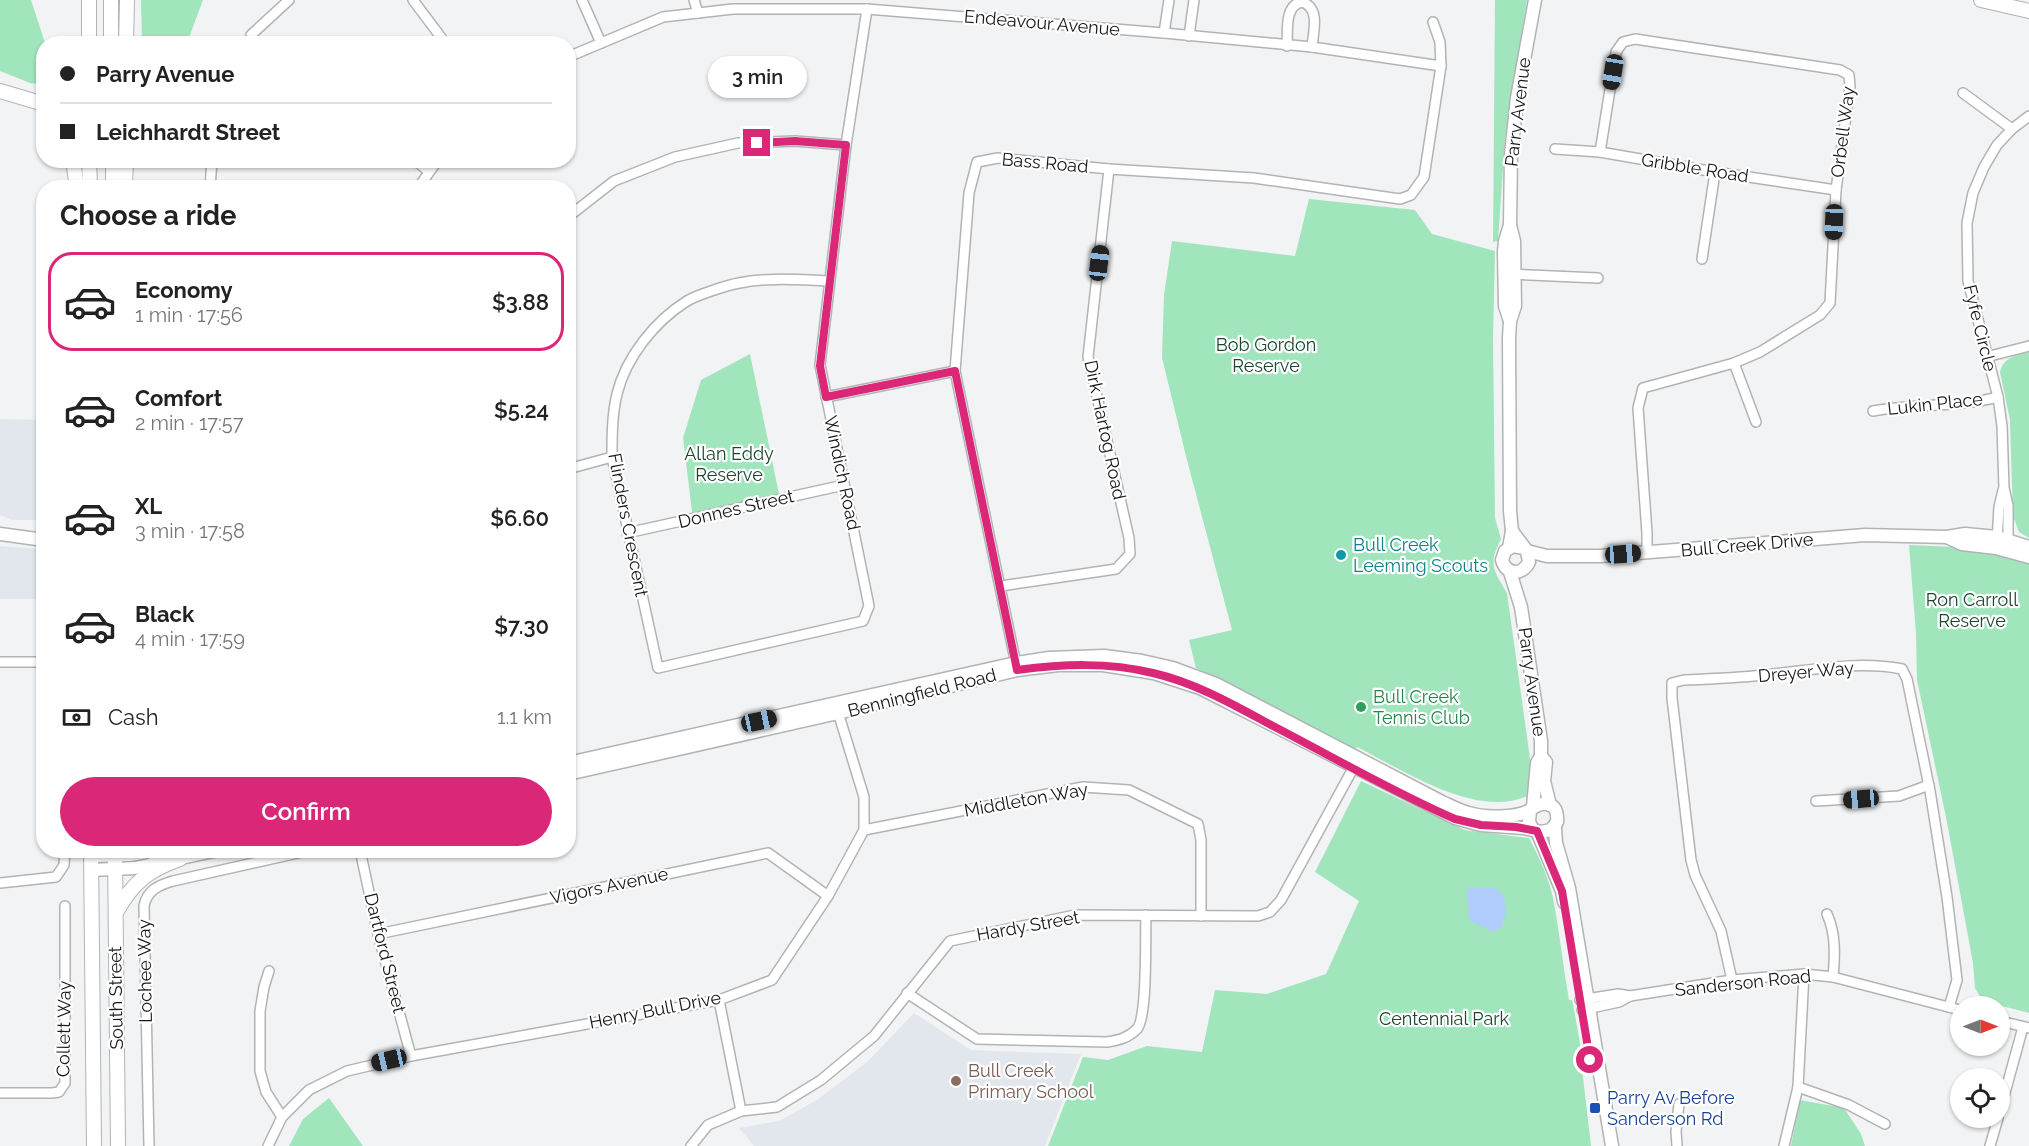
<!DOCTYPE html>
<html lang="en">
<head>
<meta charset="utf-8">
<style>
  :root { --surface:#fff; --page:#f6f6f6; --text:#222; --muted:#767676; --line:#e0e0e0; --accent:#db2777 }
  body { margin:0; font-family:Raleway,sans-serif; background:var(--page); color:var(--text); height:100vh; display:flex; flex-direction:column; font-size:22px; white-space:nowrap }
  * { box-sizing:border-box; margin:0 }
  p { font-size:20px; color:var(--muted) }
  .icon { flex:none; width:33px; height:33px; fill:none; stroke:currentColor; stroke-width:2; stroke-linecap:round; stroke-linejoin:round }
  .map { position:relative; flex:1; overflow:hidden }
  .sheet { position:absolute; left:36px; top:180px; width:540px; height:678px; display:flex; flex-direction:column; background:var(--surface); border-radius:24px; box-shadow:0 2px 4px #0004 }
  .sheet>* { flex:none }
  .banner { position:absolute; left:36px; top:36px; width:540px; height:132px; border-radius:24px; box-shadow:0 2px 4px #0004; display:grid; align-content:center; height:132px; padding:0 24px; background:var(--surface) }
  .needle { width:39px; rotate:90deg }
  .controls { position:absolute; left:1950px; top:996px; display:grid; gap:12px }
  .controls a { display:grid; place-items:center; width:60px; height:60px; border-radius:50%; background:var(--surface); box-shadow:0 2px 4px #0004; font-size:30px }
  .end { position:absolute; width:27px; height:27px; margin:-14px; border:8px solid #db2777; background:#fff; box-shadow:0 0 0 3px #fff }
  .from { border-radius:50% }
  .bubble { position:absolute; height:42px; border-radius:21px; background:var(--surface); box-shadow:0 2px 4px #0004; font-size:20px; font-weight:600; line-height:42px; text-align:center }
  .car { position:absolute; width:18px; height:36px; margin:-18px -9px; border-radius:8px; box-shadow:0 0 4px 2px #0007; background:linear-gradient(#222 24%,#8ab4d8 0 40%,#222 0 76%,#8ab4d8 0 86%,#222 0) }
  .banner b { display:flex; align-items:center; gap:21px; height:57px; font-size:22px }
  .banner b+b { border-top:2px solid var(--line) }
  .banner i { width:15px; height:15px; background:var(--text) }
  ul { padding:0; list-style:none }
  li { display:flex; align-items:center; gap:18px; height:99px; margin:0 12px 9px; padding:0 12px; border:3px solid transparent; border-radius:24px }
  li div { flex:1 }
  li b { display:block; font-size:22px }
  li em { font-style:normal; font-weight:600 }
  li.on { border-color:var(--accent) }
  li>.icon { width:54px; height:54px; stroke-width:1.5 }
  h2 { padding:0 24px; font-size:27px; line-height:72px }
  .pay { display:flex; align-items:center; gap:15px; height:66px; padding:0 24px; font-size:22px }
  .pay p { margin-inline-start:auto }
  .cta { display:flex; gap:12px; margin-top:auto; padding:12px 24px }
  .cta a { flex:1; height:69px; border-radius:36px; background:var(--accent); color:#fff; font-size:24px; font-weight:600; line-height:69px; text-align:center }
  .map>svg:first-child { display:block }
  .built { fill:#e2e7ee }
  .green { fill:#a1e5bd }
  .water { fill:#b1cdfd }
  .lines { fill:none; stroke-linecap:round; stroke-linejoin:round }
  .minor-casing { stroke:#b2b3b4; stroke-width:12 }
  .major-casing { stroke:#b2b3b4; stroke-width:15 }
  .highway-casing { stroke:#b2b3b4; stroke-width:16 }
  .minor { stroke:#fff; stroke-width:9 }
  .major { stroke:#fff; stroke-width:12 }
  .highway { stroke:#fff; stroke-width:14 }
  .route { stroke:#db2777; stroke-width:8 }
  .culture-dot { fill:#0f9aa8; stroke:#fff; stroke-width:2 }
  .leisure-dot { fill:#2e9e5b; stroke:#fff; stroke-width:2 }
  .education-dot { fill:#8d6e63; stroke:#fff; stroke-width:2 }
  .transit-dot { fill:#1a4fb4; stroke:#fff; stroke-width:2 }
  .labels { text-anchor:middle; stroke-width:4.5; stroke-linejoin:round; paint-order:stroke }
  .street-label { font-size:18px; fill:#171717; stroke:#fff }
  .park-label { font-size:18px; fill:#1d4630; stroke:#fff }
  .culture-label { font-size:18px; fill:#0d838f; stroke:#fff; text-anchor:start }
  .leisure-label { font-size:18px; fill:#27864d; stroke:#fff; text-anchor:start }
  .education-label { font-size:18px; fill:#785e54; stroke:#fff; text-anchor:start }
  .transit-label { font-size:18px; fill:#164399; stroke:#fff; text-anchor:start }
</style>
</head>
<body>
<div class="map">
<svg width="2029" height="1146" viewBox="0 0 2029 1146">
  <rect width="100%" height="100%" fill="#f2f3f4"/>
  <!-- built -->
  <g class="built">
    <path d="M 0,419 L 43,420 L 43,520 L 12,520 L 0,515 Z"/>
    <path d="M 0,546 L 43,549 L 43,599 L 0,599 Z"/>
    <path d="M 914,1013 L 971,1050 L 1081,1054 L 1045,1146 L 754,1146 L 739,1128 L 779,1121 L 817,1100 L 867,1062 Z"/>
  </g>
  <!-- green -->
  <g class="green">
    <path d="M 0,0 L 31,0 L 45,43 L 43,85 L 30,83 L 0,71 Z"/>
    <path d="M 141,0 L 203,0 L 187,43 L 142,43 Z"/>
    <path d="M 1495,0 L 1527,0 L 1505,139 L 1498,241 L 1493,242 Z"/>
    <path d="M 1309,199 L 1415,210 L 1432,234 L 1495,251 L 1493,338 L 1495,518 L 1501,539 C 1488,565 1493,569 1507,593 L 1533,780 L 1527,796 C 1476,819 1403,770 1357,747 L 1355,750 L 1196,668 L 1189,640 L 1232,630 L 1187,460 L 1162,358 L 1164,295 L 1172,241 L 1295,256 Z"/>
    <path d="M 2029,352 L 2029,538 L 2019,532 L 2013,516 L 2010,420 L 2000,372 C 2004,357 2016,355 2029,352 Z"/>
    <path d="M 750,354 L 780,499 L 693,519 L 683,438 L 701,380 Z"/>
    <path d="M 1909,545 L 1958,547 L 2029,562 L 2029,1013 L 1983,1001 L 1975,988 L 1973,963 L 1946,817 L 1917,680 L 1916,633 Z"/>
    <path d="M 1361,781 L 1465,830 L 1529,838 C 1540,859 1550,880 1554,903 C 1560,935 1563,968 1569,1000 L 1572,1000 L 1573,1004 L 1583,1060 L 1581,1060 L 1591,1146 L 1048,1146 L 1083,1057 L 1108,1060 L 1147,1046 L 1202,1052 L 1215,990 L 1267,994 L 1326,974 L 1359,901 L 1315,872 Z"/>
    <path d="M 329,1098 L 363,1146 L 289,1146 L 303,1119 Z"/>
    <path d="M 1800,1100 L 1844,1108 L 1861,1134 L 1865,1146 L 1791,1146 Z"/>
  </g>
  <!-- water -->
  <path class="water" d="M 1467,888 L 1495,888 L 1504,896 L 1506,912 L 1502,927 L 1494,932 L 1469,920 Z"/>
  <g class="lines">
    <!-- minor casing -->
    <g class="minor-casing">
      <g id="minor">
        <path d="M 413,0 L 446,44"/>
        <path d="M 582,0 L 601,43"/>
        <path d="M 694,0 L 698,13"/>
        <path d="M 1164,33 L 1169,0"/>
        <path d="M 251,35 L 289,0"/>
        <path d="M 1189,36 L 1194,0"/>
        <path d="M 1287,46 C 1288,31 1284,5 1302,2 C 1321,8 1313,32 1312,47"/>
        <path d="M 568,57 L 663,17 L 733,9 L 867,9 L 1164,33 L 1312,47 L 1441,66"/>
        <path d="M 1963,93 L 2012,129"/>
        <path d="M 1555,149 L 1600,152 L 1715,172 L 1836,190"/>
        <path d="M 1600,152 L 1616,52 L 1623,42 L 1635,39 L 1840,70 L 1849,75 L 1850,86 L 1836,190 L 1830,303 L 1820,315 L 1760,352 L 1734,363 L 1643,388 L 1638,408 L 1647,533 L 1647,552"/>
        <path d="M 415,160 L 428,171"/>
        <path d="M 210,188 L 212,160"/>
        <path d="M 418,188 L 438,160"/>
        <path d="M 568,217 L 614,181 L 675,157 L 738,143 L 795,141 L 846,145"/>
        <path d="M 1702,259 L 1715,172"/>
        <path d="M 1510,274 L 1598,278"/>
        <path d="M 830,281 C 801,280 768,277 739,283 C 728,285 697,295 687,301 C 655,321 626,357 617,394 C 612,414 612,437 612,457 L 658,668 L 863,621 L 869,606 L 820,365 L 846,145 L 867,9"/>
        <path d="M 1986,357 L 2029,346"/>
        <path d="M 1734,363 L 1756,422"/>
        <path d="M 826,397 L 955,371"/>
        <path d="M 1873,411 C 1914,403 1957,408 1998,397"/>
        <path d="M 568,469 L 612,457"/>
        <path d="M 627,533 L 844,485"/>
        <path d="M 1997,542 L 1999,507 L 2003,490"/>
        <path d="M 2008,544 L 2008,506 L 2004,488 L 2002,426 L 1998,397 L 1968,281 L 1967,223 L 1973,193 L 1984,167 L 1997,145 L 2012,129 L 2029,116"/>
        <path d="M 1001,586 L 1116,569 L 1130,554 L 1129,538 L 1088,357 L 1109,169"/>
        <path d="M 0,662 L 44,662"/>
        <path d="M 1017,669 L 955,371 L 969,193 L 977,162 L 998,158 L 1109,169 L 1254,178 L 1400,199 L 1411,195 L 1424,177 L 1441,66 L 1440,42 L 1433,22"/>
        <path d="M 1816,801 L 1899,796 L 1929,785"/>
        <path d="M 864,830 L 1083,787 L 1129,790 L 1198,824 L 1201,840 L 1201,916"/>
        <path d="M 360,850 L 378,934 L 411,1056"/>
        <path d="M 0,883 L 56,877 L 64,865 L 65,850"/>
        <path d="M 1827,914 C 1836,934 1835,955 1833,977"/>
        <path d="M 378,934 L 768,853 L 828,896"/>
        <path d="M 269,971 L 264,987 L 260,1011 L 260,1071 L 266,1092 L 282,1117"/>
        <path d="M 1732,980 L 1721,931 L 1695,875 L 1691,860 L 1672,698 L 1672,683 L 1684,680 C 1710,679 1737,678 1763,675 C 1809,671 1857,660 1902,669 L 1907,679 L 1930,791 L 1947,897 L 1957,980 L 1949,1007"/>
        <path d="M 907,993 L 977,1039 L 1107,1042 C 1119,1040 1128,1038 1137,1029 C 1148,1016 1145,936 1146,915"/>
        <path d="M 719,1000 L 741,1111"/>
        <path d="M 1580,1000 L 1618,994 L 1630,996 L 1732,980 L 1804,974 L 1833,977 L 1960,1010"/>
        <path d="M 1582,1010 L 1619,1002 L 1630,996"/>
        <path d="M 2000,1021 L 2029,1028"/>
        <path d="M 1798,1087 L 1849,1105 L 1885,1124"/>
        <path d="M 0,1093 L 52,1093 L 59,1092 L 65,1083 L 65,906"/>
        <path d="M 2000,1111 L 2023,1027"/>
        <path d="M 149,1146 L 144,906 C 147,890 159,885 173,881 L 311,850"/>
        <path d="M 268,1146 L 282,1117 L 309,1090 L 347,1071 L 411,1056 L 719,1000 L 772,980 L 828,896 L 864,830 L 864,797 L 837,709"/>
        <path d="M 691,1146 L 708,1125 L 741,1111 L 777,1107 L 821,1080 L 874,1036 L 950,941 L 1075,915 L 1258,916 L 1270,912 L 1281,900 L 1356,763"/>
        <path d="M 1677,1146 L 1676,1131 L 1679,1104"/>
        <path d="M 1784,1146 L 1798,1087 L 1804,974"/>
        <path d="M 1990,1146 L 1998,1118"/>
      </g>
    </g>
    <!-- major casing -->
    <g class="major-casing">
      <g id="major">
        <path d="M 1510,321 L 1505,306 L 1504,251 L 1505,241 L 1510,225 L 1511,154 L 1517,98 L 1535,0"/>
        <path d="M 1512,531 L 1527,551 L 1529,562 C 1522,576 1506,575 1502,560 L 1505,551 L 1513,546 L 1524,548"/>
        <path d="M 0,534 L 44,540"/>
        <path d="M 1947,537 L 1962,544 L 1996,548 L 2029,557"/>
        <path d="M 1509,548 L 1512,531 L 1510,511 L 1509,338 L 1510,321 L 1515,306 L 1514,241 L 1510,225"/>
        <path d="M 1527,551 L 1547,556 L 1600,556 L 1865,535 L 1947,537 L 1965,534 L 1997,537 L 2029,547"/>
        <path d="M 1510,572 L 1521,607 L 1541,741 L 1541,756 L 1546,762 L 1544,781 L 1550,805"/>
        <path d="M 568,763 L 1016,663 L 1049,658 L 1104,656 L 1142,661 L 1173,668 L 1216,684 L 1442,802 C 1451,806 1460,811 1469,813 C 1483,818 1517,818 1530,810"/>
        <path d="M 568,774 L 838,713 L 1017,670 L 1058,665 L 1103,665 L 1154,673 L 1200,688 L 1455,818 L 1481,825 L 1524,828 L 1541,832 L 1551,830 L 1557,822 C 1559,801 1543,800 1530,810 L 1529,822 L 1533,830"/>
        <path d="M 1533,807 L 1537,763 L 1541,756"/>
        <path d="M 1555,827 L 1556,843 L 1569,888 L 1612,1146"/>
        <path d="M 1537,831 L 1562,891 L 1564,902"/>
        <path d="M 91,856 L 130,855 L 158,850"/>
        <path d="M 91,870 L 135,868 L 218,850"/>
      </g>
    </g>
    <!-- highway casing -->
    <g class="highway-casing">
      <g id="highway">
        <path d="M 111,0 L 111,44"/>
        <path d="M 1981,0 L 2029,11"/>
        <path d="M 89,44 L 89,0"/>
        <path d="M 126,44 L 127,0"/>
        <path d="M 0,91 L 44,104"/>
        <path d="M 73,160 L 77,188"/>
        <path d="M 89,160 L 90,188"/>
        <path d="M 113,160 L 113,188"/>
        <path d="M 125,188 L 126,160"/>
        <path d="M 91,850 L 94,1146"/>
        <path d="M 115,850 L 118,1146"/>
        <path d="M 148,850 L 151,852"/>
        <path d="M 117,911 C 133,882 149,870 180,859"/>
      </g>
    </g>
    <!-- minor -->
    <use href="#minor" class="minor"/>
    <!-- major -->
    <use href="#major" class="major"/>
    <!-- highway -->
    <use href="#highway" class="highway"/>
  </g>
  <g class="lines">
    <!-- route -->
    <path class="route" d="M 757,143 L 795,141 L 846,145 L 820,366 L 826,397 L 955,371 L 1017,670 C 1063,664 1108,662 1153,673 C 1196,683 1234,705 1273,726 C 1333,757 1393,792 1455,819 L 1481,825 L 1516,827 L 1537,831 L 1562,891 L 1590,1060"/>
  </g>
  <!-- markers -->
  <circle class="culture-dot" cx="1341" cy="555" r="6"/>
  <circle class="leisure-dot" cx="1361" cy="707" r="6"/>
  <circle class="education-dot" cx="956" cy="1081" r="6"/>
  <rect class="transit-dot" x="1589" y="1102" width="12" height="12" rx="3"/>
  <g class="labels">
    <!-- street labels -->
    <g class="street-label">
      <text transform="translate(1042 23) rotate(5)" y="6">Endeavour Avenue</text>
      <text transform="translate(1518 112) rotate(-83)" y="6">Parry Avenue</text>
      <text transform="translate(1843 132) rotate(-83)" y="6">Orbell Way</text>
      <text transform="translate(1045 163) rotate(5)" y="6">Bass Road</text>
      <text transform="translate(1695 168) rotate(9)" y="6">Gribble Road</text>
      <text transform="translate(1980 328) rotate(76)" y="6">Fyfe Circle</text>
      <text transform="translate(1935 404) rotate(-6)" y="6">Lukin Place</text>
      <text transform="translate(1105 430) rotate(78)" y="6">Dirk Hartog Road</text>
      <text transform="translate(842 473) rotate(78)" y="6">Windich Road</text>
      <text transform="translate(736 509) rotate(-13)" y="6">Donnes Street</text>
      <text transform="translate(628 525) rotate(79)" y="6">Flinders Crescent</text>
      <text transform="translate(1747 545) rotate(-5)" y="6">Bull Creek Drive</text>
      <text transform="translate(1806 672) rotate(-5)" y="6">Dreyer Way</text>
      <text transform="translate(1532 682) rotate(82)" y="6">Parry Avenue</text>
      <text transform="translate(922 693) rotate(-14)" y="6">Benningfield Road</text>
      <text transform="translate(1026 800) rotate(-10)" y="6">Middleton Way</text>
      <text transform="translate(609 886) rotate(-12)" y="6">Vigors Avenue</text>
      <text transform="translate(1028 926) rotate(-10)" y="6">Hardy Street</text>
      <text transform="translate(385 953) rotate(76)" y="6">Dartford Street</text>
      <text transform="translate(145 971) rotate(-91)" y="6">Lochee Way</text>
      <text transform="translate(1743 983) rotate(-6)" y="6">Sanderson Road</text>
      <text transform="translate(116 998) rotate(-91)" y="6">South Street</text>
      <text transform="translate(655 1010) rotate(-11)" y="6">Henry Bull Drive</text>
      <text transform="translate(64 1029) rotate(-89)" y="6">Collett Way</text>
    </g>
    <!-- park labels -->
    <g class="park-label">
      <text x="1266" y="351">Bob Gordon<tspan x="1266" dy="21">Reserve</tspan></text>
      <text x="729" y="460">Allan Eddy<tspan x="729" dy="21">Reserve</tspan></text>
      <text x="1972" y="606">Ron Carroll<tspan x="1972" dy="21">Reserve</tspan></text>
      <text x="1444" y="1025">Centennial Park</text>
    </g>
    <!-- culture labels -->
    <g class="culture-label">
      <text x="1353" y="551">Bull Creek<tspan x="1353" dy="21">Leeming Scouts</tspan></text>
    </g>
    <!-- leisure labels -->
    <g class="leisure-label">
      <text x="1373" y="703">Bull Creek<tspan x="1373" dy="21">Tennis Club</tspan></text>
    </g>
    <!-- education labels -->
    <g class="education-label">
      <text x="968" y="1077">Bull Creek<tspan x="968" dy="21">Primary School</tspan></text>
    </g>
    <!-- transit labels -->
    <g class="transit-label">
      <text x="1607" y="1104">Parry Av Before<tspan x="1607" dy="21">Sanderson Rd</tspan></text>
    </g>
  </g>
</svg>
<div class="controls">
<a><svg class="needle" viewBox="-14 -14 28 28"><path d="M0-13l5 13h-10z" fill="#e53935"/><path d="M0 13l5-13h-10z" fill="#767676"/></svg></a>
<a><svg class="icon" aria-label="locate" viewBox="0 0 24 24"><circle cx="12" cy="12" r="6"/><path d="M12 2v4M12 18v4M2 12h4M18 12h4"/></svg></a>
</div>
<i class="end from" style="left:1590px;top:1060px"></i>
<i class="end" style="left:757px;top:143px"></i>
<div class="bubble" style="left:708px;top:56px;width:99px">3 min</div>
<i class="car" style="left:1613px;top:72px;rotate:189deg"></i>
<i class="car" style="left:1834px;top:222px;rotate:182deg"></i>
<i class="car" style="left:1099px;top:263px;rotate:7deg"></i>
<i class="car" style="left:1623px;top:554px;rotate:86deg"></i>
<i class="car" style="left:759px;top:721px;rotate:78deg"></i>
<i class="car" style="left:1861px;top:799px;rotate:265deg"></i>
<i class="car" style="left:389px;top:1060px;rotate:257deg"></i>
<div class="banner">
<b><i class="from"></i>Parry Avenue</b>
<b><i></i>Leichhardt Street</b>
</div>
<section class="sheet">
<h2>Choose a ride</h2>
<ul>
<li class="on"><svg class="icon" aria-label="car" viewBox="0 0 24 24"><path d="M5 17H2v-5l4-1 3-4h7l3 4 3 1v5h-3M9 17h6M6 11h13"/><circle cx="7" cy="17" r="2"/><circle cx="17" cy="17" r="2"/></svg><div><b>Economy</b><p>1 min · 17:56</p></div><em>$3.88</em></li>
<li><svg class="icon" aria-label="car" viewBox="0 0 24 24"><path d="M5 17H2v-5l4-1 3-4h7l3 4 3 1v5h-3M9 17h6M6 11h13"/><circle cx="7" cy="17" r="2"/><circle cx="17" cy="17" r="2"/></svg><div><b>Comfort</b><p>2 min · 17:57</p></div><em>$5.24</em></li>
<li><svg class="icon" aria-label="car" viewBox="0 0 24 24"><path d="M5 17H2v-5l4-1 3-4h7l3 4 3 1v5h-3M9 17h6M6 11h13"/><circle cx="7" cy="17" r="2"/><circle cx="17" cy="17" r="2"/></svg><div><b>XL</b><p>3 min · 17:58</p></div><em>$6.60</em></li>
<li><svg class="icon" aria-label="car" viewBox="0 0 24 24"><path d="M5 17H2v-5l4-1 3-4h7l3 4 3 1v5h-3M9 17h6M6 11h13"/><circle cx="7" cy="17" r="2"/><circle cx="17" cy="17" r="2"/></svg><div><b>Black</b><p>4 min · 17:59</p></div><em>$7.30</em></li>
</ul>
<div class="pay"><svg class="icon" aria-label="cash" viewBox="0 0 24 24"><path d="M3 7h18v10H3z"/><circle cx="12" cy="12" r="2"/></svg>Cash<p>1.1 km</p></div>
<div class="cta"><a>Confirm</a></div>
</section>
</div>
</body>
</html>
